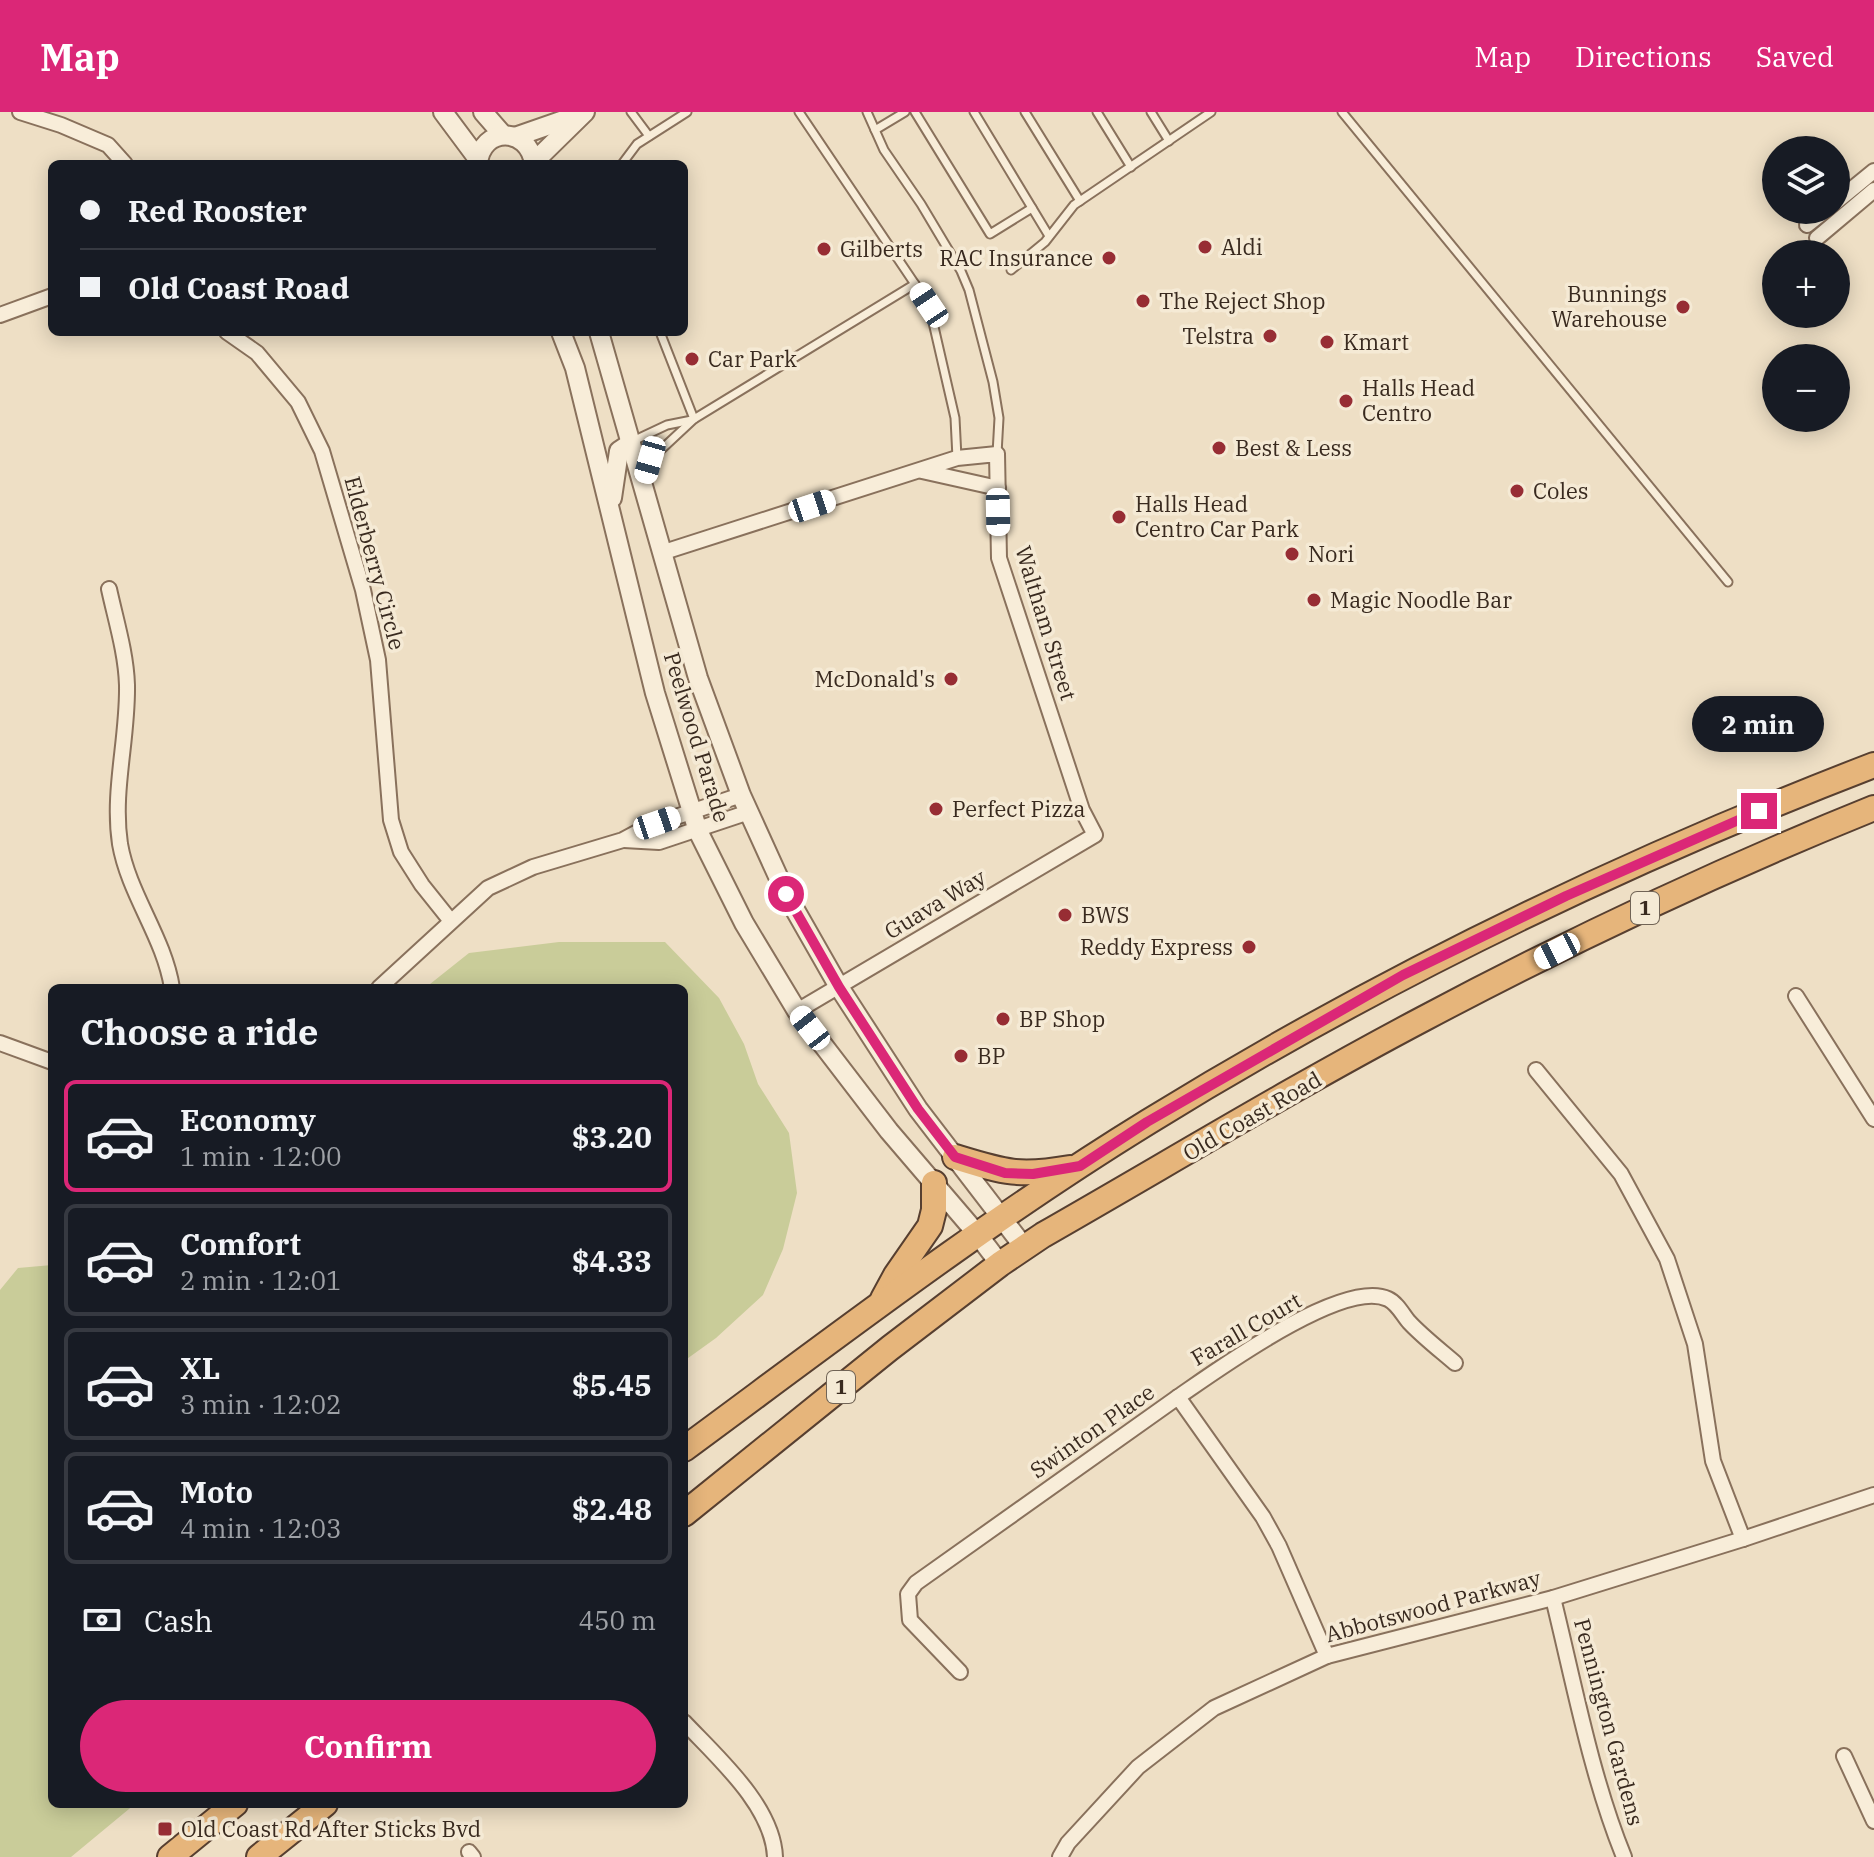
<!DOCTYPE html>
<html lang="en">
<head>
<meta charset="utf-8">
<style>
  :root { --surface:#171b24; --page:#242831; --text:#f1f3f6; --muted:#9ea1a6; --line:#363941; --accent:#db2777 }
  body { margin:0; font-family:"IBM Plex Serif",serif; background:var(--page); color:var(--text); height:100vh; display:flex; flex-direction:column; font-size:30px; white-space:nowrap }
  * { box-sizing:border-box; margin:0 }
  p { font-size:26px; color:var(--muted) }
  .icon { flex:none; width:44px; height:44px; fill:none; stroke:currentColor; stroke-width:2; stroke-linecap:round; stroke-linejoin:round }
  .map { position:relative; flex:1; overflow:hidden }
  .drawer { position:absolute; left:48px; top:872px; width:640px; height:824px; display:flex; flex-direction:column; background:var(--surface); border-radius:12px; box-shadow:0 4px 20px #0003 }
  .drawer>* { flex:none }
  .guide { position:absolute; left:48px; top:48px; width:640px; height:176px; border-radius:12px; box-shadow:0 4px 20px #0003; display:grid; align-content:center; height:176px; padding:0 32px; background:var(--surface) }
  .controls { position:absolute; left:1762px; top:24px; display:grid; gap:16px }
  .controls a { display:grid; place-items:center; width:88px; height:88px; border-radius:50%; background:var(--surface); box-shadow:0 4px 20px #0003; font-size:40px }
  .end { position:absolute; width:36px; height:36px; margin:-18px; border:10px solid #db2777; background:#fff; box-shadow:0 0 0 4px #fff }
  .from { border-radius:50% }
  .bubble { position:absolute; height:56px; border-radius:28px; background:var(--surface); box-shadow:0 4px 20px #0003; font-size:26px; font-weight:800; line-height:56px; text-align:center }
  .car { position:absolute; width:24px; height:48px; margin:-24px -12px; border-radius:10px; box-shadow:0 0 6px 2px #0007; background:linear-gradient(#fff 24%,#345 0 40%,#fff 0 76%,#345 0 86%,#fff 0) }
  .guide b { display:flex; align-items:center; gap:28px; height:76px; font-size:30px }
  .guide b+b { border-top:2px solid var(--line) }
  .guide i { width:20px; height:20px; background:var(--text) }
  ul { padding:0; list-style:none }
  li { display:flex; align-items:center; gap:24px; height:112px; margin:0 16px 12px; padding:0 16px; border:4px solid var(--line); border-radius:12px }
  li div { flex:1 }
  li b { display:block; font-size:30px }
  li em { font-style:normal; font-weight:800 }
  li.current { border-color:var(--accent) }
  li>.icon { width:72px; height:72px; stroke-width:1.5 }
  h2 { padding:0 32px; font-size:36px; line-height:96px }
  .pay { display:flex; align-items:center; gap:20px; height:88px; padding:0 32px; font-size:30px }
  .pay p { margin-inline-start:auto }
  .cta { display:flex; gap:16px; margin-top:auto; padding:16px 32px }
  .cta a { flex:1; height:92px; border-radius:48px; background:var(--accent); color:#fff; font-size:32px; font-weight:800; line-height:92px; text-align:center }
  header { display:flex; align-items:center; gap:48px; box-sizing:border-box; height:112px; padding:0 40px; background:var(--accent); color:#fff }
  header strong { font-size:38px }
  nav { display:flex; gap:44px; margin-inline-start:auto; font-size:28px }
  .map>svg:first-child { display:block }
  .green { fill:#c9cc99 }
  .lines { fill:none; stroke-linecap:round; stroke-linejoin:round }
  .service-casing { stroke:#89715c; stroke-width:11 }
  .minor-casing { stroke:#89715c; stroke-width:18 }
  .tertiary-casing { stroke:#89715c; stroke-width:22 }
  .trunk-casing { stroke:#573f30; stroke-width:28 }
  .service { stroke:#f8edd9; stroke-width:7 }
  .minor { stroke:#f8edd9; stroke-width:14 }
  .tertiary { stroke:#f8edd9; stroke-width:18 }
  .trunk { stroke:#e6b57b; stroke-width:24 }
  .route { stroke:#db2777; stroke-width:10 }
  .poi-dot { fill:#972d34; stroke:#f5ead5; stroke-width:3 }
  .labels { text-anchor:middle; stroke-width:7; stroke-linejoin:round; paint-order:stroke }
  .shield { fill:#f5ead5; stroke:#716456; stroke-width:2 }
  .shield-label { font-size:20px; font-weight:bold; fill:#392a1f }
  .poi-label { font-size:22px; fill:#392a1f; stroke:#f5ead5; text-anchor:start }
  .street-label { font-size:22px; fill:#392a1f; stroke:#f5ead5 }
</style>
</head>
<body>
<header>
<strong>Map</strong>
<nav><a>Map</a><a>Directions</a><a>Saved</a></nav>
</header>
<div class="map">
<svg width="1874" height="1745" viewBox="0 0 1874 1745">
  <rect width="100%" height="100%" fill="#eedfc5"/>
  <!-- green -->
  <g class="green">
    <path d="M 559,830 L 665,830 L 719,886 L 744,932 L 758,972 L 789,1021 L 797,1081 L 783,1137 L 763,1183 L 716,1226 L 684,1249 L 684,876 L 425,876 L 469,841 Z"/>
    <path d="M 52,1153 L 52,1692 L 135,1692 L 71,1745 L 0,1745 L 0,1178 L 18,1156 Z"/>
  </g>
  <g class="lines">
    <!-- service casing -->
    <g class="service-casing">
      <g id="service">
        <path d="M 631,0 L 649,24"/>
        <path d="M 799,0 L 929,193 L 955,306 L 957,346"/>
        <path d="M 867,0 L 884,38 L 921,92 L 961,159 L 969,178 L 993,270 L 999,306 L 997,342"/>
        <path d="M 915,0 L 990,122 L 1032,96"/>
        <path d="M 974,0 L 1049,124"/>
        <path d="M 1025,0 L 1080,89"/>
        <path d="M 1097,0 L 1131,55"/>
        <path d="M 1151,0 L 1169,29"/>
        <path d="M 1342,0 L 1728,470"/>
        <path d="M 875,18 L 905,0"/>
        <path d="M 622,52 L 637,32 L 687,0"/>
        <path d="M 1011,158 L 1045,130 L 1074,93 L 1211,0"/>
        <path d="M 660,220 L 694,307"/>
        <path d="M 633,329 L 667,313 L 692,308"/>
        <path d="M 646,365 L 650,348 L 694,307 L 915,172"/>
      </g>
    </g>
    <!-- minor casing -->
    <g class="minor-casing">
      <g id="minor">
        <path d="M 20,0 L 61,13 L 108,33 L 125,52"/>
        <path d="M 1836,90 L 1874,59"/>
        <path d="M 1807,113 L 1826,98"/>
        <path d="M 1817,126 L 1874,78"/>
        <path d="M 0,203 L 52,184"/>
        <path d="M 227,220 L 257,241 L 298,290 L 322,339 L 363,478 L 378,548 L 391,708 L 401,740 L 422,773 L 450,808"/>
        <path d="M 922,359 L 998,376"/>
        <path d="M 661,441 L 957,346 L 997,342 L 999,446 L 1082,698 L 1095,723 L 797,899"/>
        <path d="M 109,477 C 116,509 126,541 127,573 C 128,627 112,679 120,732 C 129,783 164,825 172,876"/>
        <path d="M 624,728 L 659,730 L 749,700"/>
        <path d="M 379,876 L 488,776 L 533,755 L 623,728 L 649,714 L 741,683"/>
        <path d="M 1796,884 L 1874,1007"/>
        <path d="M 0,931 L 52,950"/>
        <path d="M 1536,958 L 1621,1062 L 1667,1147 L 1695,1232 L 1713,1349 L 1743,1427"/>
        <path d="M 1178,1285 C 1216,1259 1343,1166 1388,1187 C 1397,1191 1403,1203 1409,1210 C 1423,1225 1440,1238 1455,1251"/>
        <path d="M 1553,1486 C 1574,1571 1591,1664 1624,1745"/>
        <path d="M 960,1560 L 910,1508 L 908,1482 L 916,1471 L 1178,1285 L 1263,1405 L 1279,1434 L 1327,1544"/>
        <path d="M 684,1610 C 717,1645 773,1694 775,1745"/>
        <path d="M 1844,1644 L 1874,1709"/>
        <path d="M 469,1740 L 473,1745"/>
        <path d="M 1060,1745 L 1068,1731 L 1138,1655 L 1214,1596 L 1327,1544 L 1553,1486 L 1743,1427 L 1874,1383"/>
      </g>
    </g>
    <!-- tertiary casing -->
    <g class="tertiary-casing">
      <g id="tertiary">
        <path d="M 443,0 L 478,47"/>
        <path d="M 483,0 L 503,23"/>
        <path d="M 515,25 L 578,3"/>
        <path d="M 534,50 L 585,0"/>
        <path d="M 478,52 C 481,14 529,14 534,52"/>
        <path d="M 561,220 L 575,256 L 655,581 L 698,719 L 744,811 L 797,899 L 889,1019 L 978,1123 L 1000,1152"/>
        <path d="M 599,220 L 698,566 L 741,683 L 786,782 L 839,875 L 918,997 L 1024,1135"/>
        <path d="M 612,386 L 619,339 L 631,331"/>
      </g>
    </g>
    <!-- trunk casing -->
    <g class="trunk-casing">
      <g id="trunk">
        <path d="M 955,1045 C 1004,1060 1018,1065 1070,1056"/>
        <path d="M 883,1187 L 896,1163 L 930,1114 L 934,1098 L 934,1071"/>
        <path d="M 684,1337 C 836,1225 987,1109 1148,1010 C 1378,868 1622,750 1874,653"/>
        <path d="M 684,1402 L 890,1236 L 1000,1152 L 1043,1123 C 1169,1051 1294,975 1423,907 C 1570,829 1720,758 1874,696"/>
        <path d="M 170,1745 L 235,1692"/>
        <path d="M 259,1745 L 325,1692"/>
      </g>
    </g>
    <!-- service -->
    <use href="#service" class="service"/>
    <!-- minor -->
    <use href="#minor" class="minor"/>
    <!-- tertiary -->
    <use href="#tertiary" class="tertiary"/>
    <!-- trunk -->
    <use href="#trunk" class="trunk"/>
  </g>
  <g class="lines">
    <!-- route -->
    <path class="route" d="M 786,782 L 839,875 L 918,997 L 955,1045 L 1005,1061 L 1033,1062 L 1080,1054 L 1147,1010 L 1403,863 L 1566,784 L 1759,699"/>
  </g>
  <!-- markers -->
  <g class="poi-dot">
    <circle cx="1205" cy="135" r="8"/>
    <circle cx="824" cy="137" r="8"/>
    <circle cx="1109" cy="146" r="8"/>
    <circle cx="1143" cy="189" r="8"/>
    <circle cx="1683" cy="195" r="8"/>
    <circle cx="1270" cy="224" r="8"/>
    <circle cx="1327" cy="230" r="8"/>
    <circle cx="692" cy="247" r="8"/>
    <circle cx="1346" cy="289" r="8"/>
    <circle cx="1219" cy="336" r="8"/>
    <circle cx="1517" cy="379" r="8"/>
    <circle cx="1119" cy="405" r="8"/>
    <circle cx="1292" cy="442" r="8"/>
    <circle cx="1314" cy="488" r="8"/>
    <circle cx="951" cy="567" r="8"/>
    <circle cx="936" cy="697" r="8"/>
    <circle cx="1065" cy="803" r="8"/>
    <circle cx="1249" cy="835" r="8"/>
    <circle cx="1003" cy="907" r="8"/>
    <circle cx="961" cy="944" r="8"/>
    <rect x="157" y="1709" width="16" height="16" rx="4"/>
  </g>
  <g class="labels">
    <!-- shield labels -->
    <g class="shield">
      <rect x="1631" y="780" width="28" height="32" rx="6"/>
      <rect x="827" y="1259" width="28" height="32" rx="6"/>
    </g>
    <g class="shield-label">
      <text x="1645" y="803">1</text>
      <text x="841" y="1282">1</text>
    </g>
    <!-- poi labels -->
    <g class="poi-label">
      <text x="1221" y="143">Aldi</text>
      <text x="840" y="145">Gilberts</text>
      <text x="1093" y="154" text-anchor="end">RAC Insurance</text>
      <text x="1667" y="190" text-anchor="end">Bunnings<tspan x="1667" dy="25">Warehouse</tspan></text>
      <text x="1159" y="197">The Reject Shop</text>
      <text x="1254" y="232" text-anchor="end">Telstra</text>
      <text x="1343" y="238">Kmart</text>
      <text x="708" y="255">Car Park</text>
      <text x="1362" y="284">Halls Head<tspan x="1362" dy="25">Centro</tspan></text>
      <text x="1235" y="344">Best &amp; Less</text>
      <text x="1533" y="387">Coles</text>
      <text x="1135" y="400">Halls Head<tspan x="1135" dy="25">Centro Car Park</tspan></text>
      <text x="1308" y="450">Nori</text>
      <text x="1330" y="496">Magic Noodle Bar</text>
      <text x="935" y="575" text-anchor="end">McDonald's</text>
      <text x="952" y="705">Perfect Pizza</text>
      <text x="1081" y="811">BWS</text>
      <text x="1233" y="843" text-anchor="end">Reddy Express</text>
      <text x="1019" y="915">BP Shop</text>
      <text x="977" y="952">BP</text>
      <text x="181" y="1725">Old Coast Rd After Sticks Bvd</text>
    </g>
    <!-- street labels -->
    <g class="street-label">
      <text transform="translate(375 451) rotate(75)" y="8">Elderberry Circle</text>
      <text transform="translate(1046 511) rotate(73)" y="8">Waltham Street</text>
      <text transform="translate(697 625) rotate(73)" y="8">Peelwood Parade</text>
      <text transform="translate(935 792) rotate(-31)" y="8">Guava Way</text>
      <text transform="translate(1252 1004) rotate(-30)" y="8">Old Coast Road</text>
      <text transform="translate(1246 1217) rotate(-30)" y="8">Farall Court</text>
      <text transform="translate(1092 1319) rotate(-35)" y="8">Swinton Place</text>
      <text transform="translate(1433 1494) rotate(-15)" y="8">Abbotswood Parkway</text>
      <text transform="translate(1609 1610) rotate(75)" y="8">Pennington Gardens</text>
    </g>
  </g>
</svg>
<div class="controls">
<a><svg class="icon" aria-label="layers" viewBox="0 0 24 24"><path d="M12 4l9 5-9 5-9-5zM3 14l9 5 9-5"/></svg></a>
<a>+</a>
<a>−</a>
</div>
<i class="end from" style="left:786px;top:782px"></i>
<i class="end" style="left:1759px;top:699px"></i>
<div class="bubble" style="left:1692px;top:584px;width:132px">2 min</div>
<i class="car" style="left:929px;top:193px;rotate:326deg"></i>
<i class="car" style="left:650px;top:348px;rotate:196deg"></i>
<i class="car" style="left:812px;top:394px;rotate:72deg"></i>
<i class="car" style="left:998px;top:400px;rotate:179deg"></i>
<i class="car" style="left:657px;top:711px;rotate:71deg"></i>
<i class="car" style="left:1557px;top:839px;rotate:243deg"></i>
<i class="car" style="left:810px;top:916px;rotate:322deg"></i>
<div class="guide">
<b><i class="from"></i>Red Rooster</b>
<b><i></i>Old Coast Road</b>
</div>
<section class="drawer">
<h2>Choose a ride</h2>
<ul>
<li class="current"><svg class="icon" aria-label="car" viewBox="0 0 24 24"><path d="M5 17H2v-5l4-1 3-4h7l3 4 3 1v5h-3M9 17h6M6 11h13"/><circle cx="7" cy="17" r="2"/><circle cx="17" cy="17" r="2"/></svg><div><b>Economy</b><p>1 min · 12:00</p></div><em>$3.20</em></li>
<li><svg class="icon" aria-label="car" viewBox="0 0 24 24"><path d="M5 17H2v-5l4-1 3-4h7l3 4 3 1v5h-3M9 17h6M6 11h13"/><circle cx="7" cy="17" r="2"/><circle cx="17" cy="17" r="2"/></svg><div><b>Comfort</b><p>2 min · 12:01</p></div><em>$4.33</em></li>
<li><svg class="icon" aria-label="car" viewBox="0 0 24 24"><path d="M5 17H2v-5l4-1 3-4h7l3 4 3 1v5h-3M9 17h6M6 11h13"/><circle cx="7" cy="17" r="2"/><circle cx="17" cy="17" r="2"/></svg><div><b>XL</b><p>3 min · 12:02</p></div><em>$5.45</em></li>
<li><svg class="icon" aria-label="car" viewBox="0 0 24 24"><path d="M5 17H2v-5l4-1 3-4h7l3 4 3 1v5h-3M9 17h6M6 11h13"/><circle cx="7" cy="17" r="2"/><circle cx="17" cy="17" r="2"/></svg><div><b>Moto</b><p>4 min · 12:03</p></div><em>$2.48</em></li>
</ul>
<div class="pay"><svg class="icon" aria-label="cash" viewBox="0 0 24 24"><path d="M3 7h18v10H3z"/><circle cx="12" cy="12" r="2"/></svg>Cash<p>450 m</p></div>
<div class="cta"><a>Confirm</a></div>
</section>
</div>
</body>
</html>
